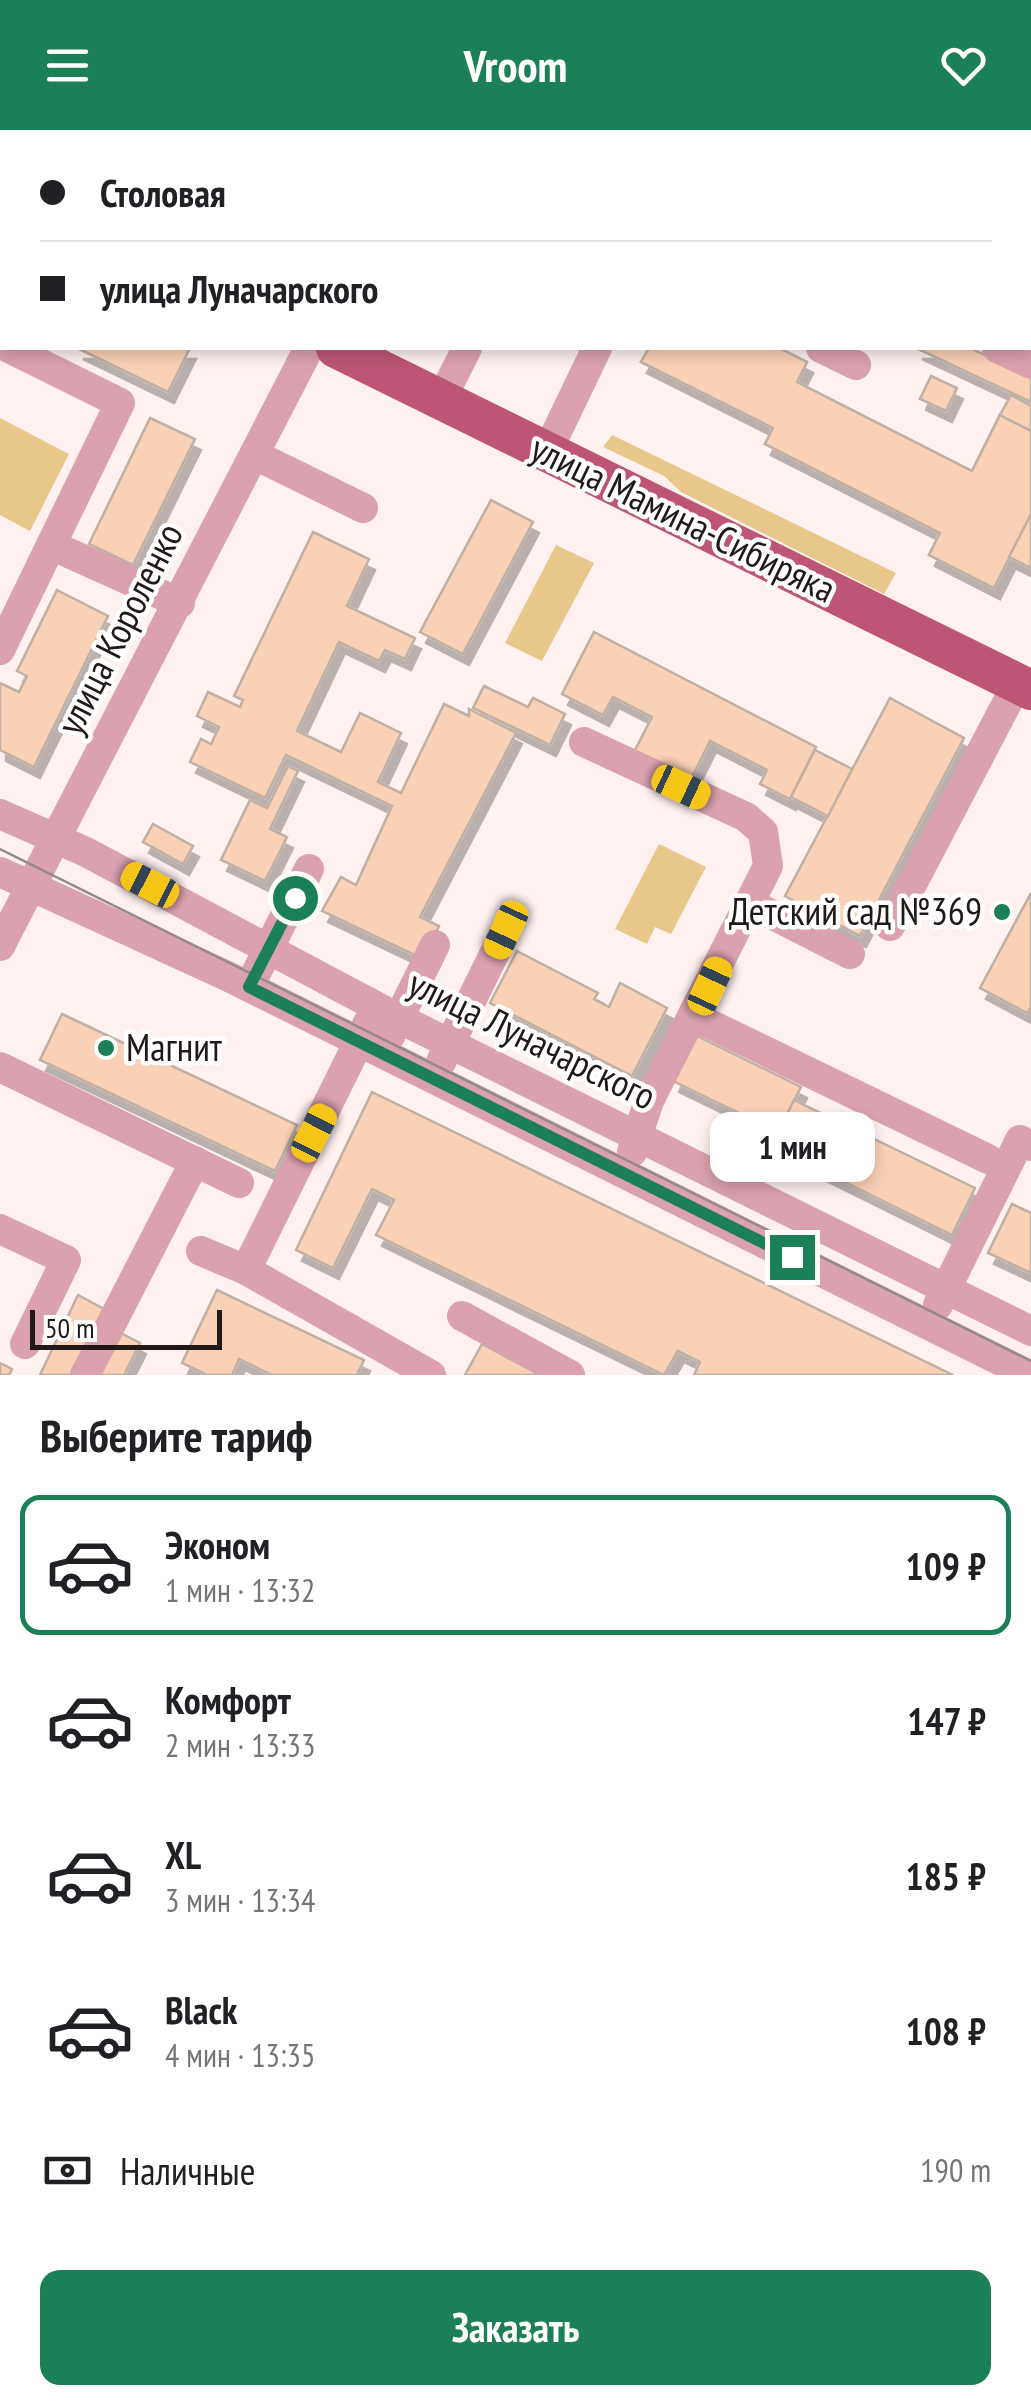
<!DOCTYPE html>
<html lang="ru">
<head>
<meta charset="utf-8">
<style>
  :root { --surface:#fff; --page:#f6f6f6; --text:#202124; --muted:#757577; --line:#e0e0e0; --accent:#1b7f58 }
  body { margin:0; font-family:"PT Sans Narrow",sans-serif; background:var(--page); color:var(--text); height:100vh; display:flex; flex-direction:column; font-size:38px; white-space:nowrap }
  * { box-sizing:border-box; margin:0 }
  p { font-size:32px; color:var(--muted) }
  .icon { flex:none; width:55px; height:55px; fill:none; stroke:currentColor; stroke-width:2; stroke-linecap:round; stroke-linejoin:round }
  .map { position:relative; height:1245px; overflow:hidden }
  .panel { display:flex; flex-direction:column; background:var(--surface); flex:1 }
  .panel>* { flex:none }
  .banner { position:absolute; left:0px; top:0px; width:1032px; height:220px; box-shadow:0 5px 15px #0003; display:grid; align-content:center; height:220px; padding:0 40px; background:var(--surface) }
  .scale { position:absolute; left:30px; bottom:25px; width:192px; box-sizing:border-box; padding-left:10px; border:5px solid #201918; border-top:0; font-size:28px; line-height:35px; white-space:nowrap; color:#201918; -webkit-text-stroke:8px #fff; paint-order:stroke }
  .end { position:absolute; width:45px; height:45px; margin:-22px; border:12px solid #1b7f58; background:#fff; box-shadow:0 0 0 5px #fff }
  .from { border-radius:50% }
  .bubble { position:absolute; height:70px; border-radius:20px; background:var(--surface); box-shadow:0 5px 15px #0003; font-size:32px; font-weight:600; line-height:70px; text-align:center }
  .car { position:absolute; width:30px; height:60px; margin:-30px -15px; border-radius:12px; box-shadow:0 0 8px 2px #0007; background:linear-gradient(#f5c518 24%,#345 0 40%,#f5c518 0 76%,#345 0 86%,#f5c518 0) }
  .banner b { display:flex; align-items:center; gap:35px; height:95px; font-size:38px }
  .banner b+b { border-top:2px solid var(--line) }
  .banner i { width:25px; height:25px; background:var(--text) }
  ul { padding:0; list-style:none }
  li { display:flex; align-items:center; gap:30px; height:140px; margin:0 20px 15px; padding:0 20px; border:5px solid transparent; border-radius:20px }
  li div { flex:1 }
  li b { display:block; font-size:38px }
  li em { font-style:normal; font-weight:600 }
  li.on { border-color:var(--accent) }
  li>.icon { width:90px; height:90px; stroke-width:1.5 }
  h2 { padding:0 40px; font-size:45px; line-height:120px }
  .pay { display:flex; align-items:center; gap:25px; height:110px; padding:0 40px; font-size:38px }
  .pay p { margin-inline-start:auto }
  .button { display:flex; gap:20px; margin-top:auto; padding:20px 40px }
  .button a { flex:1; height:115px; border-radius:20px; background:var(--accent); color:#fff; font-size:40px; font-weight:600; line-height:115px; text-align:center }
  header { display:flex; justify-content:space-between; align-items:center; height:130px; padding:0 40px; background:var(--accent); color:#fff; font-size:45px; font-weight:600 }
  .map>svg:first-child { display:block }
  .green { fill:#e9c78a }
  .building { fill:#fbd1b6; stroke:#bfb0a5; stroke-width:2.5; filter:url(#shadow) }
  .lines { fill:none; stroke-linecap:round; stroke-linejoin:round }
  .minor { stroke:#dba1af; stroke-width:30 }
  .major { stroke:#bd5676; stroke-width:40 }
  .tram { stroke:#948a89; stroke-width:2.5 }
  .route { stroke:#1b7f58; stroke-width:12 }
  .poi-dot { fill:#1b7f58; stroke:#fff; stroke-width:4 }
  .labels { text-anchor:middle; stroke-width:9; stroke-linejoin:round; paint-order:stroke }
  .street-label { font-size:38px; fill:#201918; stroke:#fff }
  .poi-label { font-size:38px; fill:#201918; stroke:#fff; text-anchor:end }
</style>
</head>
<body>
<header><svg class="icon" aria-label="menu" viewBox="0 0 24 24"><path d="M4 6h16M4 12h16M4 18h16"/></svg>Vroom<svg class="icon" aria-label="heart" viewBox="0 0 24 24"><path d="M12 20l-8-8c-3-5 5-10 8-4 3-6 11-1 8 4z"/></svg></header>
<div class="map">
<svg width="1031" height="1245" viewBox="0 0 1031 1245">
  <defs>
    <filter id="shadow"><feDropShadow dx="6" dy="11" stdDeviation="0" flood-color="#0004"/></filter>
  </defs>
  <rect width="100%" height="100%" fill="#fef1ef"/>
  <!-- green -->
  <g class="green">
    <path d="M 0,288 L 69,324 L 30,401 L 0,385 Z"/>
    <path d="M 612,305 L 896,443 L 884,464 L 681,362 L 664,346 L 603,317 Z"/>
    <path d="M 556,415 L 594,433 L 542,531 L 505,513 Z"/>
    <path d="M 659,714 L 706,737 L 671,804 L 655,797 L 647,814 L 615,799 Z"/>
  </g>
  <!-- building -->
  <g class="building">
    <path d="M 144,0 L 314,0 L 319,2 L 149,2 Z"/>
    <path d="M 0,119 L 2,121 L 2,181 L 0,180 Z"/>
    <path d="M 77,218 L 190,218 L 168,262 Z"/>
    <path d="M 649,218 L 779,218 L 807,232 L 797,252 L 972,341 L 1000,285 L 1031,301 L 1031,384 L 994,458 L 929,425 L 940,403 L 765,314 L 773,298 L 641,232 Z"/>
    <path d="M 649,218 L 779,218 L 807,232 L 797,252 L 972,341 L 1000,285 L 1031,301 L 1031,384 L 994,458 L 929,425 L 940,403 L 765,314 L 773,298 L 641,232 Z"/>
    <path d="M 916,218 L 970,218 L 1031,246 L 1031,272 Z"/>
    <path d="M 931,246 L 957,258 L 946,281 L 920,269 Z"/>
    <path d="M 1011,265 L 1031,276 L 1031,301 L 1000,285 Z"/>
    <path d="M 150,288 L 195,309 L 133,435 L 89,414 Z"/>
    <path d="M 491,370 L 533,392 L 463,524 L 420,502 Z"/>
    <path d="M 1031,384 L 1031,438 L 1009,427 Z"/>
    <path d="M 313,402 L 369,429 L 347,476 L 415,508 L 405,529 L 385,520 L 379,531 L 339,512 L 297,601 L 341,622 L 360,583 L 401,603 L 378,652 L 401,663 L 444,574 L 469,586 L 469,579 L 516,603 L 420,787 L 439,796 L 423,829 L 322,781 L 341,747 L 356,755 L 392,676 L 286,625 L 265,668 L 190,632 L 201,609 L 211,614 L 219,597 L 197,586 L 208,562 L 240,577 L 243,570 L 234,566 Z"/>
    <path d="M 57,460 L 108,486 L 34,637 L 0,620 L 0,553 L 19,562 L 27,546 L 17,541 Z"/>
    <path d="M 594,502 L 816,617 L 790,669 L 760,654 L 767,640 L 710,611 L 690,651 L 634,622 L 652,587 L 613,567 L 603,585 L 562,564 Z"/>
    <path d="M 484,556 L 528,577 L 533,568 L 565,584 L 550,615 L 473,578 Z"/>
    <path d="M 890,568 L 964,608 L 860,806 L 785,766 Z"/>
    <path d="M 815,620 L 852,639 L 828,686 L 791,667 Z"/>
    <path d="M 288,636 L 298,641 L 270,699 L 287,707 L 265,751 L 221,730 L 250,670 L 267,678 Z"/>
    <path d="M 153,694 L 193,716 L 183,734 L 143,712 Z"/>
    <path d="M 1031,763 L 1031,877 L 1027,883 L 980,858 Z"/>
    <path d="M 517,821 L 598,863 L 594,869 L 609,877 L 620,853 L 667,878 L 632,946 L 490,873 Z"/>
    <path d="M 62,884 L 297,995 L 275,1041 L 40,930 Z"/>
    <path d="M 695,905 L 801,957 L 778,1002 L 673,951 Z"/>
    <path d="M 372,962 L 953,1245 L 694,1245 L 700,1232 L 678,1221 L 664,1245 L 376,1105 L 394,1070 L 372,1059 L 333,1138 L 296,1120 Z"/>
    <path d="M 794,970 L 975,1058 L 952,1105 L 772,1016 Z"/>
    <path d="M 1012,1074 L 1031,1083 L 1031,1143 L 988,1123 Z"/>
    <path d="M 217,1160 L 364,1230 L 357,1245 L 272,1245 L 239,1229 L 232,1245 L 207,1245 L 182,1233 Z"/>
    <path d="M 78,1165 L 106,1180 L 74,1245 L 40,1245 Z"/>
    <path d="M 115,1200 L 140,1213 L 124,1245 L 92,1245 Z"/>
    <path d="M 482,1214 L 540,1245 L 465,1245 Z"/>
    <path d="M 0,1233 L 12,1239 L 9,1245 L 0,1245 Z"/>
  </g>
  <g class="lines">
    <!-- minor -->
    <g class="minor">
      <path d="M 356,0 L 361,2"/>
      <path d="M 821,218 L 856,235"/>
      <path d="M 997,218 L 1031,234"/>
      <path d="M 441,270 L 467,218"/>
      <path d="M 547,322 L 597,218"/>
      <path d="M 255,325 L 363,378"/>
      <path d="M 51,415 L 180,473"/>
      <path d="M 0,520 L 120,273 L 9,218"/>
      <path d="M 584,612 L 746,687 L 763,702 L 768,736 L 649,971 L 632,1022"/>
      <path d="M 0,684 L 86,722 L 398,888 L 1031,1201"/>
      <path d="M 0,742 L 227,846 L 1029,1245"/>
      <path d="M 749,773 L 850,824"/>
      <path d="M 890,796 L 1017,554"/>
      <path d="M 0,816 L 309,218"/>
      <path d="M 249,857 L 309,739"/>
      <path d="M 695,887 L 988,1029"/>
      <path d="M 390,906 L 435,815"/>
      <path d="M 441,932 L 506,800"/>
      <path d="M 0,937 L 239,1053"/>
      <path d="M 0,1099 L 66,1130 L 25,1214"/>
      <path d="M 201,1121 L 246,1140 L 431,1245"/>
      <path d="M 246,1140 L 368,893"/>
      <path d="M 938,1175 L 1020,1010 L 1031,1016"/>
      <path d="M 462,1186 L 570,1245"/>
      <path d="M 85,1245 L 195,1031"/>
    </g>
    <!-- major -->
    <g class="major">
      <path d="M 0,49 L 2,50"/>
      <path d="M 336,218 L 1031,560"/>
    </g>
    <!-- tram -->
    <path class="tram" d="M 0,719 L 1031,1231"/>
  </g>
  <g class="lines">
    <!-- route -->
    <path class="route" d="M 295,768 L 249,857 L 792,1127"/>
  </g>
  <!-- markers -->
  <g class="poi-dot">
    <circle cx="1002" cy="782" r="10"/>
    <circle cx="106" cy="918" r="10"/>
  </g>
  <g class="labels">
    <!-- street labels -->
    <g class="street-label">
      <text transform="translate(683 389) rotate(26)" y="13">улица Мамина-Сибиряка</text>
      <text transform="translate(120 499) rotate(-63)" y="13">улица Короленко</text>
      <text transform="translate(532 910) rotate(26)" y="13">улица Луначарского</text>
    </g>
    <!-- poi labels -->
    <g class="poi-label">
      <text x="982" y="795">Детский сад №369</text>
      <text x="126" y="931" text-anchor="start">Магнит</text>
    </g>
  </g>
</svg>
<div class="scale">50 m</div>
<i class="end from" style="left:295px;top:768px"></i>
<i class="end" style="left:792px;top:1127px"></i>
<div class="bubble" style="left:710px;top:982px;width:165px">1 мин</div>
<i class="car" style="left:681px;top:657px;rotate:115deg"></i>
<i class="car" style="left:150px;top:755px;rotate:297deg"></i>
<i class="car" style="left:506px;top:800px;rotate:205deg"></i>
<i class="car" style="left:710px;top:856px;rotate:25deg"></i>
<i class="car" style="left:314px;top:1003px;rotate:27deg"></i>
<div class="banner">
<b><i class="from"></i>Столовая</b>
<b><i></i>улица Луначарского</b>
</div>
</div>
<section class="panel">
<h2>Выберите тариф</h2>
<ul>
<li class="on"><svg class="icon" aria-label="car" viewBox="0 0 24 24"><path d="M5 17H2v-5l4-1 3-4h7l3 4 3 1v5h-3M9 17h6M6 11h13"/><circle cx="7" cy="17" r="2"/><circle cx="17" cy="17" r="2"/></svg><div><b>Эконом</b><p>1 мин · 13:32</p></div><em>109 ₽</em></li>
<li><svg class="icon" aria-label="car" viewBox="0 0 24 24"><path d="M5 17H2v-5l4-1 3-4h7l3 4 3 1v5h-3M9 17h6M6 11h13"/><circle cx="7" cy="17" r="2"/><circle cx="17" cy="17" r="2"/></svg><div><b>Комфорт</b><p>2 мин · 13:33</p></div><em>147 ₽</em></li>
<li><svg class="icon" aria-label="car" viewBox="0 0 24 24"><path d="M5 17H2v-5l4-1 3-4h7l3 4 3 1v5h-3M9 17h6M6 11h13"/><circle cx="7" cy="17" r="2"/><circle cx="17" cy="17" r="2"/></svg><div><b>XL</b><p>3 мин · 13:34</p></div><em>185 ₽</em></li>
<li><svg class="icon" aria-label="car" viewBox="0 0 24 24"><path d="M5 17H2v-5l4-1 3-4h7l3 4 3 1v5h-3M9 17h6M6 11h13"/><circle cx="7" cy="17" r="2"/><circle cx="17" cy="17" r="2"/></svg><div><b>Black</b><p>4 мин · 13:35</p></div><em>108 ₽</em></li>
</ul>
<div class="pay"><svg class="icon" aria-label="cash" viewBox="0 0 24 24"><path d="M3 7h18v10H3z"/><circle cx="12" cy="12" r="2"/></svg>Наличные<p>190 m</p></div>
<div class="button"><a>Заказать</a></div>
</section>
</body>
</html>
